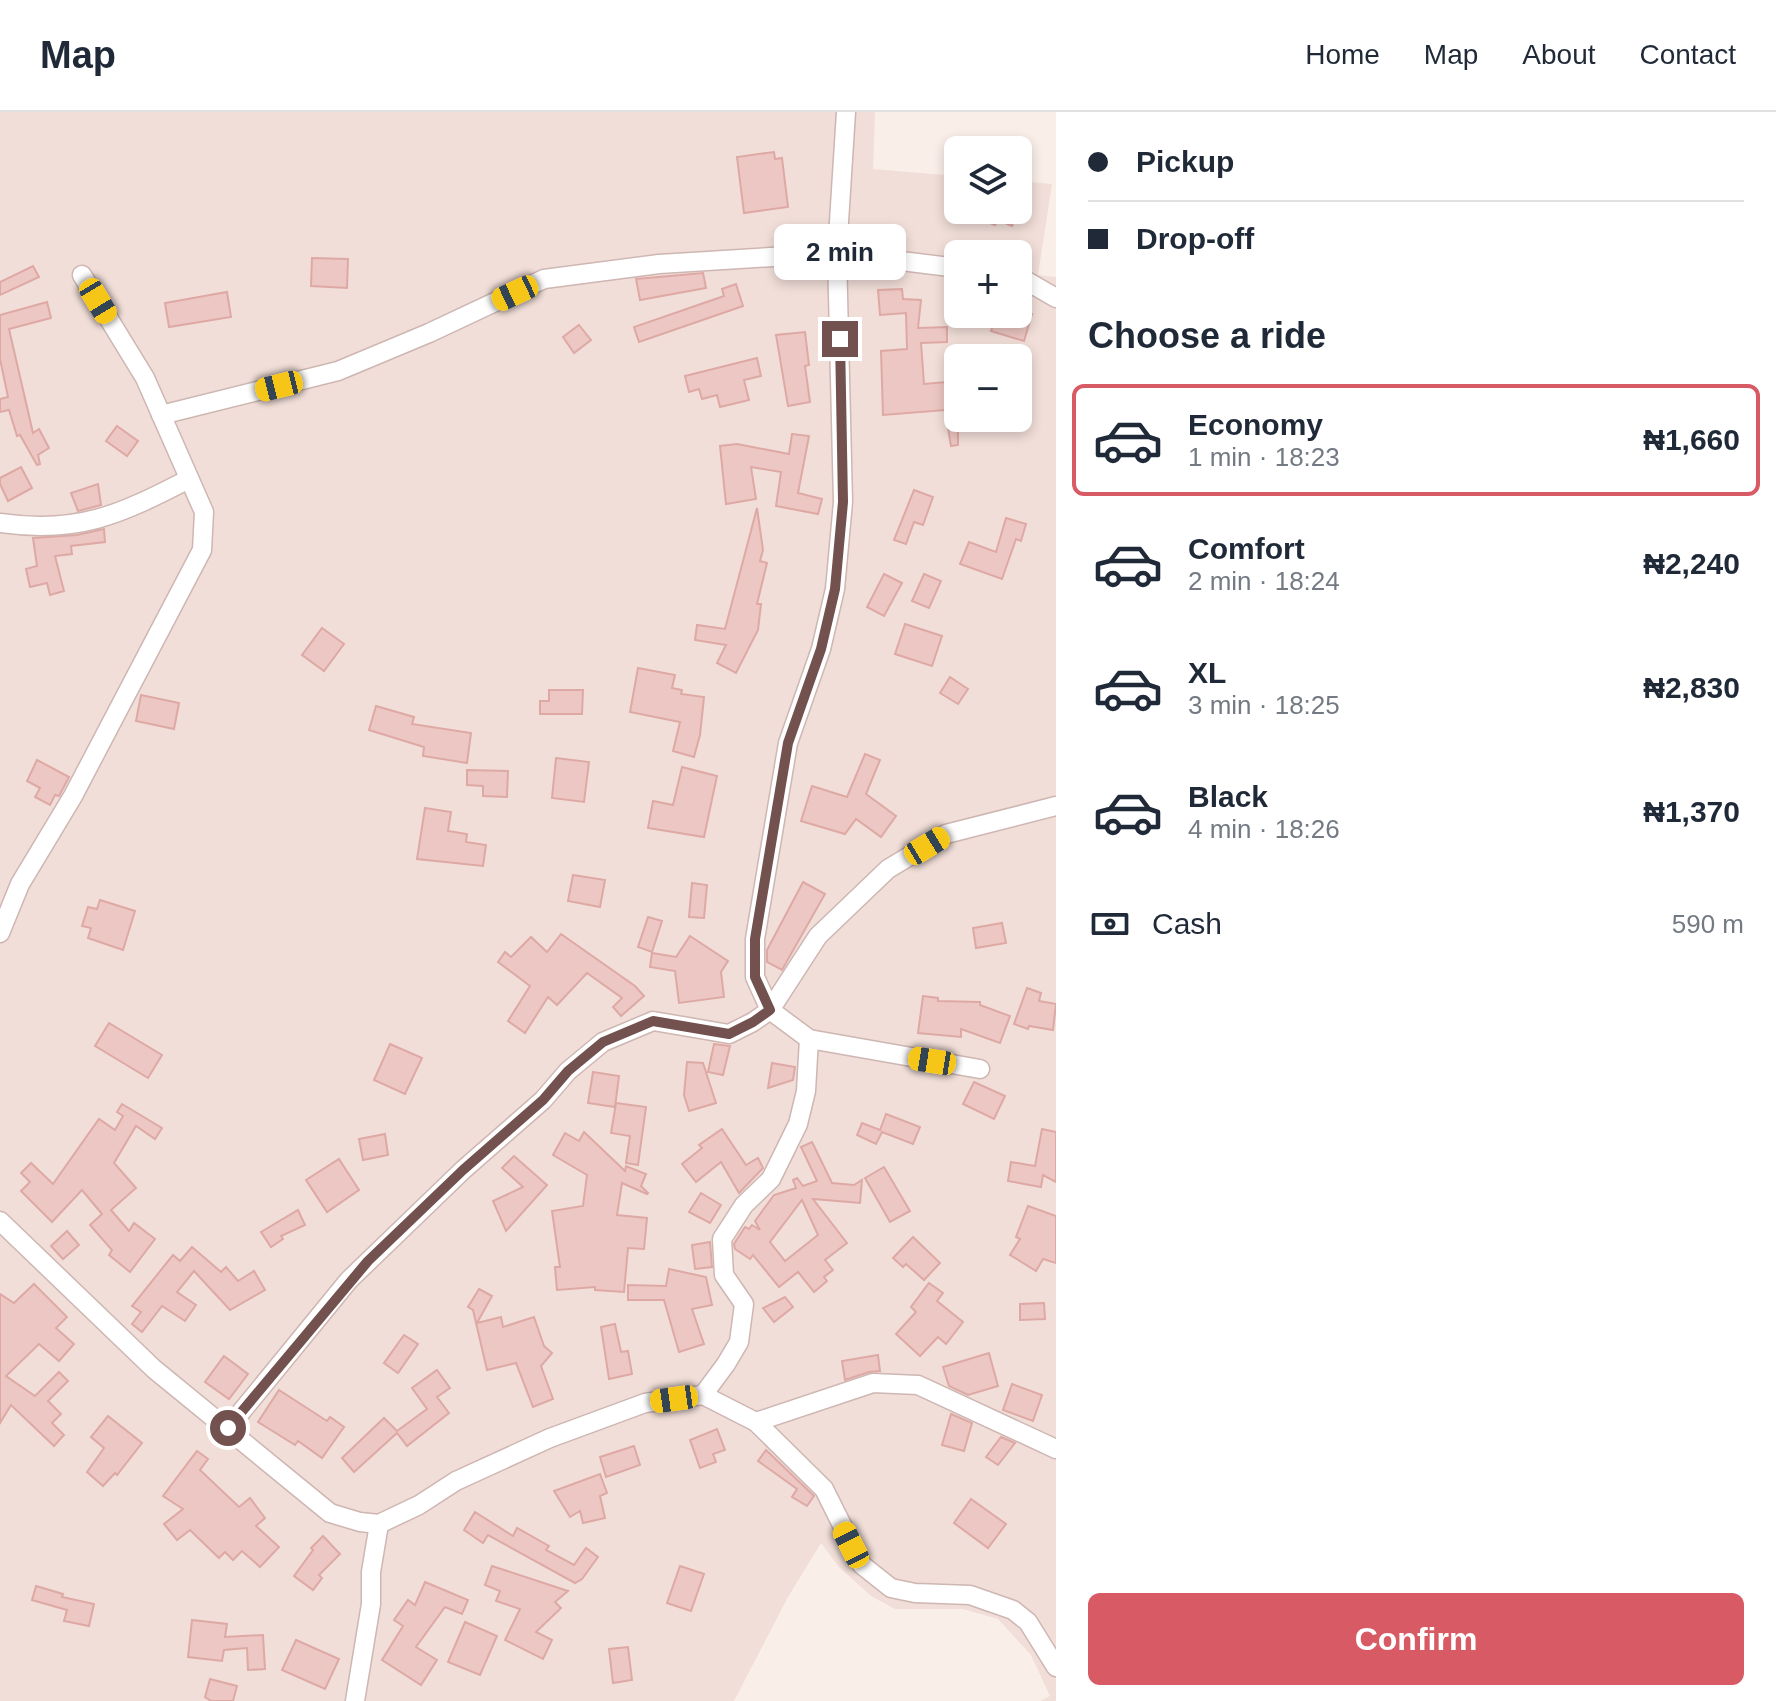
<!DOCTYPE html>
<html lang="en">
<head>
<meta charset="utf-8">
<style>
  :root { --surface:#fff; --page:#f2f2f3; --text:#1f2937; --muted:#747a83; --line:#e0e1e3; --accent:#d85a64 }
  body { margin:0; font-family:Arial,sans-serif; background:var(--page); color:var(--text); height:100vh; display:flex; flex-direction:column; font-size:30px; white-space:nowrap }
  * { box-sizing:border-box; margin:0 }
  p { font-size:26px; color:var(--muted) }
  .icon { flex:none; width:44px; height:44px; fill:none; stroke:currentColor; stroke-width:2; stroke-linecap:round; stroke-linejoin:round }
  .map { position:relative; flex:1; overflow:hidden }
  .sheet { display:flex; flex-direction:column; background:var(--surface); width:720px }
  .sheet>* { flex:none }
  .banner { display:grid; align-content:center; height:176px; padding:0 32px; background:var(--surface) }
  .fabs { position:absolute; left:944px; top:24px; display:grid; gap:16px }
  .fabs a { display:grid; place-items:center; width:88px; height:88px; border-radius:12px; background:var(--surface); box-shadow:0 4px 12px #0003; font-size:40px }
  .end { position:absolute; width:36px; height:36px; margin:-18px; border:10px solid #72514f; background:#fff; box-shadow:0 0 0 4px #fff }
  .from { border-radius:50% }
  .bubble { position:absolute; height:56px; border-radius:12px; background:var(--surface); box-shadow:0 4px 12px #0003; font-size:26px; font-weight:700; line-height:56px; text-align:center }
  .car { position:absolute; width:24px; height:48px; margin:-24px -12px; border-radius:10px; box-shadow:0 0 6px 2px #0007; background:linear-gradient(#f5c518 24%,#345 0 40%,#f5c518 0 76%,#345 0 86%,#f5c518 0) }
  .banner b { display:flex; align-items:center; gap:28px; height:76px; font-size:30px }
  .banner b+b { border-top:2px solid var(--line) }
  .banner i { width:20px; height:20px; background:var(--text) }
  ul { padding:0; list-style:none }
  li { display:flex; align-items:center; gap:24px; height:112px; margin:0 16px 12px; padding:0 16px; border:4px solid transparent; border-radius:12px }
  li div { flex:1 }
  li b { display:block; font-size:30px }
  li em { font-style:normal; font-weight:700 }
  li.on { border-color:var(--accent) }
  li>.icon { width:72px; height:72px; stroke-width:1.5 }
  h2 { padding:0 32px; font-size:36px; line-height:96px }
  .pay { display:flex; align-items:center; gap:20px; height:88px; padding:0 32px; font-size:30px }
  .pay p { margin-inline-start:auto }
  .button { display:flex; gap:16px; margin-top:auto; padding:16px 32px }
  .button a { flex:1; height:92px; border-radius:12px; background:var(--accent); color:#fff; font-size:32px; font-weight:700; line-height:92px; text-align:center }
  header { display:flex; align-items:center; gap:48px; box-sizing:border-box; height:112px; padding:0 40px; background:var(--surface); border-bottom:2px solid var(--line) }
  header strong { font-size:38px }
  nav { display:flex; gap:44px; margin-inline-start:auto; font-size:28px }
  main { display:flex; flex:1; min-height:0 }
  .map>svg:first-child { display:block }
  .residential { fill:#f1ded8; fill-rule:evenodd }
  .building { fill:#edc7c3; stroke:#dea9a5; stroke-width:2; fill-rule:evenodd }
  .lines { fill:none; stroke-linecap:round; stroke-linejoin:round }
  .minor-casing { stroke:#ceb6b2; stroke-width:21 }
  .minor { stroke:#fff; stroke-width:18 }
  .route { stroke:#72514f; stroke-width:10 }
</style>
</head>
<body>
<header>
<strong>Map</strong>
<nav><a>Home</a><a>Map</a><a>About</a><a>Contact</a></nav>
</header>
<main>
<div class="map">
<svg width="1056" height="1589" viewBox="0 0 1056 1589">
  <rect width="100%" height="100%" fill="#faeee9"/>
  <!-- residential -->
  <path class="residential" d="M 0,0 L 875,0 L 873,57 L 958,64 L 958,98 L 1018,98 L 1018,69 L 1052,72 L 1038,163 L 1056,165 L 1056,1589 L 1040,1589 L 1050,1584 L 1031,1543 L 998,1507 L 963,1497 L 895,1497 L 871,1484 L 839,1455 L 821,1431 L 788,1485 L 734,1589 L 0,1589 ZM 958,142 L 1018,142 L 1018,202 L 958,202 ZM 958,246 L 1018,246 L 1018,306 L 958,306 Z"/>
  <!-- building -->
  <g class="building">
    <path d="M 774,40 L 775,47 L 782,46 L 788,95 L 744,101 L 737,45 Z"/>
    <path d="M 958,98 L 1018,98 L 1012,114 L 998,108 L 995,113 Z"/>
    <path d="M 312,146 L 348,147 L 347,176 L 311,174 Z"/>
    <path d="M 33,154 L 39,165 L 0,183 L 0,170 Z"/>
    <path d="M 703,161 L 706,176 L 640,188 L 636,167 Z"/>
    <path d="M 736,172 L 743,194 L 639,230 L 634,215 L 724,184 L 722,177 Z"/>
    <path d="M 902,177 L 903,187 L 921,188 L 918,216 L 947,215 L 947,230 L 921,231 L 924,272 L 958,269 L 958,333 L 951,334 L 945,298 L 883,303 L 881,239 L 907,237 L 906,201 L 880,203 L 878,178 Z"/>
    <path d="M 227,180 L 231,205 L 169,215 L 165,191 Z"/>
    <path d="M 47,190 L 51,206 L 9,217 L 33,321 L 39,317 L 49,336 L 38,343 L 40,352 L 37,353 L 20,323 L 17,324 L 9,298 L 0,300 L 0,287 L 8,285 L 0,247 L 0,203 Z"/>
    <path d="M 997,202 L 1032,202 L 1024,229 L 991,219 Z"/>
    <path d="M 579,213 L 591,228 L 574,241 L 563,225 Z"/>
    <path d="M 805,220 L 809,253 L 805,254 L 810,290 L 788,294 L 776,223 Z"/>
    <path d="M 757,246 L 761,264 L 744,268 L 749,288 L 720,295 L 717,283 L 702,287 L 699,277 L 689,280 L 685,264 Z"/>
    <path d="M 117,314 L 138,329 L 127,344 L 106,329 Z"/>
    <path d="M 792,322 L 809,324 L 798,381 L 822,387 L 818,402 L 776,394 L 781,360 L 751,355 L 756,387 L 726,392 L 720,334 L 737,332 L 789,342 Z"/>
    <path d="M 21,355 L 32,376 L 8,389 L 0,372 L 0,366 Z"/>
    <path d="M 98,372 L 101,393 L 78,399 L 71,381 Z"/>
    <path d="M 914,378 L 933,385 L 923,413 L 914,410 L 906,432 L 894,428 Z"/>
    <path d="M 757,396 L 763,438 L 760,449 L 767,451 L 757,492 L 761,492 L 758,518 L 736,561 L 717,551 L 726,533 L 695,528 L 697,513 L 725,517 Z"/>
    <path d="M 1006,406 L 1026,412 L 1021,429 L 1016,427 L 1002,467 L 960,452 L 969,430 L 996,440 Z"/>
    <path d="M 104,417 L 105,430 L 71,434 L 72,442 L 55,444 L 64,479 L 50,483 L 47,471 L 30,475 L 26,457 L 37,454 L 33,426 L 77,423 Z"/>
    <path d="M 884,462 L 902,471 L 884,504 L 867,495 Z"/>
    <path d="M 924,462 L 941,469 L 929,496 L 912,489 Z"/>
    <path d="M 905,512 L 942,524 L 932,554 L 895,542 Z"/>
    <path d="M 322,516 L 344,532 L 324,559 L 302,543 Z"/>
    <path d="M 638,556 L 675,563 L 672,576 L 682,578 L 681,582 L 704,585 L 700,623 L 694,645 L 673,639 L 680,610 L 630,600 Z"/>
    <path d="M 950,565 L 968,577 L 958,592 L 940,581 Z"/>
    <path d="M 549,578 L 583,578 L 582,602 L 540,602 L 540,589 L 549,589 Z"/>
    <path d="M 141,583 L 179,591 L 174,617 L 136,609 Z"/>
    <path d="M 376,594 L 414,605 L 412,612 L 471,621 L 467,651 L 423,644 L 424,635 L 369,618 Z"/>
    <path d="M 865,642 L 880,648 L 866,682 L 896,704 L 881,725 L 856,707 L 845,722 L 801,709 L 812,674 L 847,685 Z"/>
    <path d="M 556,646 L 589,650 L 584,690 L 552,686 Z"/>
    <path d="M 37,648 L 69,665 L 59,684 L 55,683 L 50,693 L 35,685 L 40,676 L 27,669 Z"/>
    <path d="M 682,655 L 717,664 L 704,725 L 648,716 L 653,689 L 673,693 Z"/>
    <path d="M 467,658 L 508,659 L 507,685 L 483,684 L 483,674 L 467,673 Z"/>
    <path d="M 425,696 L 451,700 L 448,719 L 467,722 L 466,730 L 486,733 L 483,754 L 417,747 Z"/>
    <path d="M 573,763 L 605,768 L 600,795 L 568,789 Z"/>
    <path d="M 803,770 L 825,782 L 782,858 L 767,850 L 767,838 Z"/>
    <path d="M 692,771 L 707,773 L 704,806 L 689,805 Z"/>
    <path d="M 100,788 L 135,799 L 123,838 L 88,826 L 91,816 L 82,814 L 88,795 L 97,797 Z"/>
    <path d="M 648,805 L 662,809 L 652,840 L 638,835 Z"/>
    <path d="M 1002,811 L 1006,831 L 976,836 L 973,816 Z"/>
    <path d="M 561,822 L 635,874 L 644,884 L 621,904 L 613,895 L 622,886 L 587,861 L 557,893 L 548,885 L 525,921 L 508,909 L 530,874 L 498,850 L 505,840 L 511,845 L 531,825 L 547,840 Z"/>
    <path d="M 690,824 L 728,849 L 721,860 L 724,885 L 679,891 L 675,859 L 650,855 L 652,841 L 676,845 Z"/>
    <path d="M 1027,876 L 1041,881 L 1039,889 L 1056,892 L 1053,918 L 1029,914 L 1028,917 L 1014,912 Z"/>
    <path d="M 923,884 L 938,886 L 938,889 L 980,890 L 980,893 L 1010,904 L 1000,931 L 961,917 L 961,925 L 918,921 Z"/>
    <path d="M 109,911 L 162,943 L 148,966 L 95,934 Z"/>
    <path d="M 390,932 L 422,946 L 405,982 L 374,968 Z"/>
    <path d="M 714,932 L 730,934 L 723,963 L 708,960 Z"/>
    <path d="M 687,950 L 703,951 L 716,991 L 689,999 L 684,983 Z"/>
    <path d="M 772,951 L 795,955 L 793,968 L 768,976 Z"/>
    <path d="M 593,960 L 619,964 L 615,995 L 588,991 Z"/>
    <path d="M 974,970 L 1005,984 L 994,1007 L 963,992 Z"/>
    <path d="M 616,991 L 646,995 L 638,1053 L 626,1051 L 630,1024 L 611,1021 Z"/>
    <path d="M 122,992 L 162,1016 L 155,1027 L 136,1014 L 114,1051 L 136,1076 L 111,1098 L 129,1119 L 134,1111 L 155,1127 L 130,1160 L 109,1143 L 112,1138 L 90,1113 L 102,1102 L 82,1078 L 52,1110 L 21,1079 L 30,1070 L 21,1061 L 31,1051 L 53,1072 L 99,1007 L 115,1018 L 123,1004 L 117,1000 Z"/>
    <path d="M 886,1002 L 920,1015 L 913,1032 L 882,1020 L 876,1032 L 857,1023 L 862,1011 L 880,1018 Z"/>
    <path d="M 722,1017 L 746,1053 L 758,1046 L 763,1056 L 739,1081 L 721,1050 L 696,1070 L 682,1052 L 702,1036 L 699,1033 Z"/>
    <path d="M 1042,1017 L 1056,1020 L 1056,1070 L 1043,1063 L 1041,1075 L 1008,1069 L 1011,1050 L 1035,1054 Z"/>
    <path d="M 584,1020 L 625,1059 L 626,1054 L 646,1062 L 641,1074 L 648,1081 L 647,1082 L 622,1071 L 617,1103 L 647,1106 L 644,1137 L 628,1136 L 624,1180 L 595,1178 L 595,1175 L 557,1178 L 555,1155 L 560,1155 L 552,1099 L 583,1094 L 587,1063 L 553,1043 L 565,1021 L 579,1029 Z"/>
    <path d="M 385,1022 L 388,1043 L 363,1048 L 359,1027 Z"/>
    <path d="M 812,1030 L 832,1071 L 854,1073 L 862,1068 L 860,1091 L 813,1087 L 847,1131 L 825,1148 L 833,1158 L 824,1165 L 827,1169 L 814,1180 L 798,1160 L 779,1175 L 753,1143 L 750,1147 L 735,1137 L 734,1132 L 745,1115 L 749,1117 L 752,1113 L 760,1118 L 755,1109 L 774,1083 L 796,1076 L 793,1068 L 797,1066 L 803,1074 L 817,1069 L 801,1035 ZM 802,1088 L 818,1123 L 785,1149 L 770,1130 Z"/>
    <path d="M 514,1044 L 547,1073 L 506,1119 L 493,1089 L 523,1075 L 502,1056 Z"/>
    <path d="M 339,1047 L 359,1078 L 327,1100 L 306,1068 Z"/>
    <path d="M 884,1055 L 910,1099 L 890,1110 L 865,1066 Z"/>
    <path d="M 701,1081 L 721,1093 L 710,1111 L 689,1100 Z"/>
    <path d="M 1028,1094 L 1056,1104 L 1056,1151 L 1043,1147 L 1036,1159 L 1010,1143 L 1020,1127 L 1016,1125 Z"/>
    <path d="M 298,1098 L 305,1113 L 281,1124 L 283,1127 L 271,1135 L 261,1120 Z"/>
    <path d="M 67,1119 L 79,1133 L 63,1147 L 51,1134 Z"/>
    <path d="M 913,1125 L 940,1151 L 924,1168 L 906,1152 L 903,1155 L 893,1146 Z"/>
    <path d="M 710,1130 L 712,1155 L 695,1157 L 692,1133 Z"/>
    <path d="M 192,1135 L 221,1160 L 226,1155 L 238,1169 L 254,1159 L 265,1178 L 230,1198 L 194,1159 L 177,1180 L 196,1193 L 185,1209 L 162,1194 L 142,1220 L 132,1212 L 141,1200 L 132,1194 L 173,1143 L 180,1149 Z"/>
    <path d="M 669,1157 L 706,1165 L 712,1193 L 692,1197 L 704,1232 L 679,1240 L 664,1188 L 628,1188 L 628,1173 L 666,1174 Z"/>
    <path d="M 929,1171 L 943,1181 L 937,1189 L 963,1210 L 946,1232 L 938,1225 L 920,1244 L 896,1222 L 916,1200 L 911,1195 Z"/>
    <path d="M 34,1172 L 67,1205 L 56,1216 L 74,1232 L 59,1249 L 39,1232 L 6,1264 L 35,1284 L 59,1260 L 68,1269 L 48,1289 L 61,1302 L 52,1311 L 64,1323 L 54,1334 L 11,1293 L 0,1311 L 0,1182 L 14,1191 Z"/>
    <path d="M 479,1177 L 492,1184 L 477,1211 L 501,1205 L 503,1215 L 534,1205 L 544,1234 L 552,1241 L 541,1254 L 553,1287 L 533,1295 L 516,1251 L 487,1258 L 473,1198 L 468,1195 Z"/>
    <path d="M 785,1185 L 793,1195 L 774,1210 L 763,1196 Z"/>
    <path d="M 1044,1191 L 1045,1207 L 1020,1208 L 1020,1192 Z"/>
    <path d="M 615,1212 L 621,1240 L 628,1239 L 632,1262 L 609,1267 L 601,1215 Z"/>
    <path d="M 404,1223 L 418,1232 L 398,1261 L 384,1251 Z"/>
    <path d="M 989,1241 L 998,1274 L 968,1283 L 949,1274 L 943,1255 Z"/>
    <path d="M 878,1243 L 880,1259 L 869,1260 L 845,1268 L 842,1249 Z"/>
    <path d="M 224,1244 L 248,1262 L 229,1287 L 205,1270 Z"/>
    <path d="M 437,1258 L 450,1276 L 437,1285 L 449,1301 L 407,1334 L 397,1321 L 354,1360 L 342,1346 L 384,1306 L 397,1319 L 427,1297 L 412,1276 Z"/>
    <path d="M 1012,1272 L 1042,1283 L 1033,1309 L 1003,1298 Z"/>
    <path d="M 279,1278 L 327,1309 L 330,1305 L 344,1315 L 322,1346 L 298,1329 L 295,1333 L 258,1310 Z"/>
    <path d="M 951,1302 L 972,1311 L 964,1339 L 942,1333 Z"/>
    <path d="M 108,1304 L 142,1331 L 117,1363 L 115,1361 L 103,1374 L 87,1360 L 104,1336 L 91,1325 Z"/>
    <path d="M 717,1317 L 725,1338 L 713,1342 L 716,1350 L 700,1356 L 690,1328 Z"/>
    <path d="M 1001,1325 L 1015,1331 L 998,1353 L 986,1345 Z"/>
    <path d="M 634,1334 L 640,1353 L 606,1365 L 600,1345 Z"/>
    <path d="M 766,1338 L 814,1384 L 807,1394 L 792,1385 L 797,1377 L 758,1349 Z"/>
    <path d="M 197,1339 L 208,1347 L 200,1358 L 239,1395 L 250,1386 L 265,1406 L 256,1414 L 279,1435 L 260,1455 L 242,1439 L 233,1448 L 225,1440 L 219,1446 L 190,1418 L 177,1428 L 164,1412 L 183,1397 L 163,1384 Z"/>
    <path d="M 600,1362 L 607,1381 L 600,1384 L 605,1406 L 583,1411 L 580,1399 L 570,1405 L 554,1379 Z"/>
    <path d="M 971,1387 L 1006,1412 L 988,1436 L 954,1411 Z"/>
    <path d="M 475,1400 L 513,1424 L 517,1416 L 549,1434 L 546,1438 L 574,1453 L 586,1436 L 598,1445 L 582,1467 L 575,1471 L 488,1423 L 483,1431 L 464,1418 Z"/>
    <path d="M 323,1424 L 340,1442 L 319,1463 L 322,1466 L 313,1478 L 294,1464 L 313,1438 L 311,1436 Z"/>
    <path d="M 492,1454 L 568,1479 L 555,1490 L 561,1496 L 536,1520 L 552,1528 L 543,1547 L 505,1528 L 520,1497 L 496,1489 L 500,1479 L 485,1473 Z"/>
    <path d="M 680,1454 L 704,1462 L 691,1499 L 667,1491 Z"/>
    <path d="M 425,1470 L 468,1488 L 462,1502 L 445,1495 L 416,1535 L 437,1548 L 421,1573 L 382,1548 L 403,1514 L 394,1508 L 408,1488 L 415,1493 Z"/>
    <path d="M 36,1474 L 63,1482 L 62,1485 L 94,1492 L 89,1514 L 64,1509 L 67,1498 L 32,1488 Z"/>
    <path d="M 192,1508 L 227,1512 L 225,1525 L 263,1523 L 265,1557 L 248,1558 L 247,1536 L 224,1538 L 222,1549 L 188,1545 Z"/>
    <path d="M 465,1510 L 497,1524 L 480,1563 L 448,1550 Z"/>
    <path d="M 296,1528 L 339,1547 L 325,1577 L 282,1558 Z"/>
    <path d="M 628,1535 L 632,1568 L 613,1571 L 609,1537 Z"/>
    <path d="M 210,1567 L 237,1574 L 233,1589 L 211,1589 L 205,1585 Z"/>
  </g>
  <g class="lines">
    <!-- minor casing -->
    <g class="minor-casing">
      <g id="minor">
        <path d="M 846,0 L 837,141 L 843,390 L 835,477 L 821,537 L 788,631 L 755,827 L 755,865 L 770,898 L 809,927 L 980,957"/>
        <path d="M 1018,164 L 1056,186"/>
        <path d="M 161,303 L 338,259 L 429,221 L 544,167 L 659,152 L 837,141 L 958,156"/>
        <path d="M 0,411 C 78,422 119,403 187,368"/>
        <path d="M 0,821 L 20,772 L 73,684 L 202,438 L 204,400 L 145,266 L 82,163"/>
        <path d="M 0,1109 L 154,1257 L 330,1401 L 360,1410 L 379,1412 L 419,1393 L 456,1369 L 550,1326 L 645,1291 L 703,1283 L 756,1310 L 824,1377 L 862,1453 L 891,1476 L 915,1481 L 970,1483 L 1013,1498 L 1028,1510 L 1056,1555"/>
        <path d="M 703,1283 L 726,1252 L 739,1230 L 744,1192 L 724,1163 L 722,1127 L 744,1093 L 771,1067 L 798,1012 L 806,979 L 809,927"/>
        <path d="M 756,1310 L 873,1271 L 918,1273 L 1056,1337"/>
        <path d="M 228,1316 L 349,1168 L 463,1058 L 543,988 L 568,959 L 603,930 L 653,909 L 729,922 L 753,910 L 770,898 L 818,824 L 888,757 L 946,722 L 1056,694"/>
        <path d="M 355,1589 L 371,1492 L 371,1460 L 379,1412"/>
      </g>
    </g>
    <!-- minor -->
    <use href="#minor" class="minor"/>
  </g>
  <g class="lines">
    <!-- route -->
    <path class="route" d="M 228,1316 L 368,1149 L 463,1058 L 543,988 L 568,959 L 603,930 L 653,909 L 729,922 L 753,910 L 770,898 L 755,865 L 755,827 L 788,631 L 821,537 L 835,477 L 843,390 L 840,227"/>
  </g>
</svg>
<div class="fabs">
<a><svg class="icon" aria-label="layers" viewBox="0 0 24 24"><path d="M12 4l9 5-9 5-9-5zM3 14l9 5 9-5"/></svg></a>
<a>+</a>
<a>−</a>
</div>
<i class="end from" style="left:228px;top:1316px"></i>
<i class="end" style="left:840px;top:227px"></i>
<div class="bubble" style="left:774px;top:112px;width:132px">2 min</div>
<i class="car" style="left:515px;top:181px;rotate:245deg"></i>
<i class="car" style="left:98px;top:189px;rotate:149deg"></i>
<i class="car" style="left:279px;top:274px;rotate:256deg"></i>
<i class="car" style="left:927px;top:734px;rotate:59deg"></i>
<i class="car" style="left:932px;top:949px;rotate:279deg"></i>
<i class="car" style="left:674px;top:1287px;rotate:262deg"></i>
<i class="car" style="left:851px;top:1433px;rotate:333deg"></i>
</div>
<section class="sheet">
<div class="banner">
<b><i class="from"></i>Pickup</b>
<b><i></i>Drop-off</b>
</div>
<h2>Choose a ride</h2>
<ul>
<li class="on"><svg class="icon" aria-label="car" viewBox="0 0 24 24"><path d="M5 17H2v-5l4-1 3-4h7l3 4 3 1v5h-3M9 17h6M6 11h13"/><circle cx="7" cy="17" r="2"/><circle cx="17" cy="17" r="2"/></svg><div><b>Economy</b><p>1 min · 18:23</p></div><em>₦1,660</em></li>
<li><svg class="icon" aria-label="car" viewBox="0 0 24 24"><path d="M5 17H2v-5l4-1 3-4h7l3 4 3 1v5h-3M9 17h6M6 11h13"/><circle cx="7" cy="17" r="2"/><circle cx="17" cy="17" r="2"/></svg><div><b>Comfort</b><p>2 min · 18:24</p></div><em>₦2,240</em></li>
<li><svg class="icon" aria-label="car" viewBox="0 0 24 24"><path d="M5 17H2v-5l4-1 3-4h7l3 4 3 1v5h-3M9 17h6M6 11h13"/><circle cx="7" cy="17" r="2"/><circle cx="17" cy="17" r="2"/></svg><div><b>XL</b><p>3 min · 18:25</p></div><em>₦2,830</em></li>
<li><svg class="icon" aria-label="car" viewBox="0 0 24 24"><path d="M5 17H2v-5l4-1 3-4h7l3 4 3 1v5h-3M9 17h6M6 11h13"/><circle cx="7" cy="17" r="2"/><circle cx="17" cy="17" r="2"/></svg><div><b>Black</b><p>4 min · 18:26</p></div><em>₦1,370</em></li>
</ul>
<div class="pay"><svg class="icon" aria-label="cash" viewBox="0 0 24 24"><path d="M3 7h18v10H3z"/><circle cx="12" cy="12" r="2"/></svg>Cash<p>590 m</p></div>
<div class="button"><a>Confirm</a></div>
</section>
</main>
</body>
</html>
